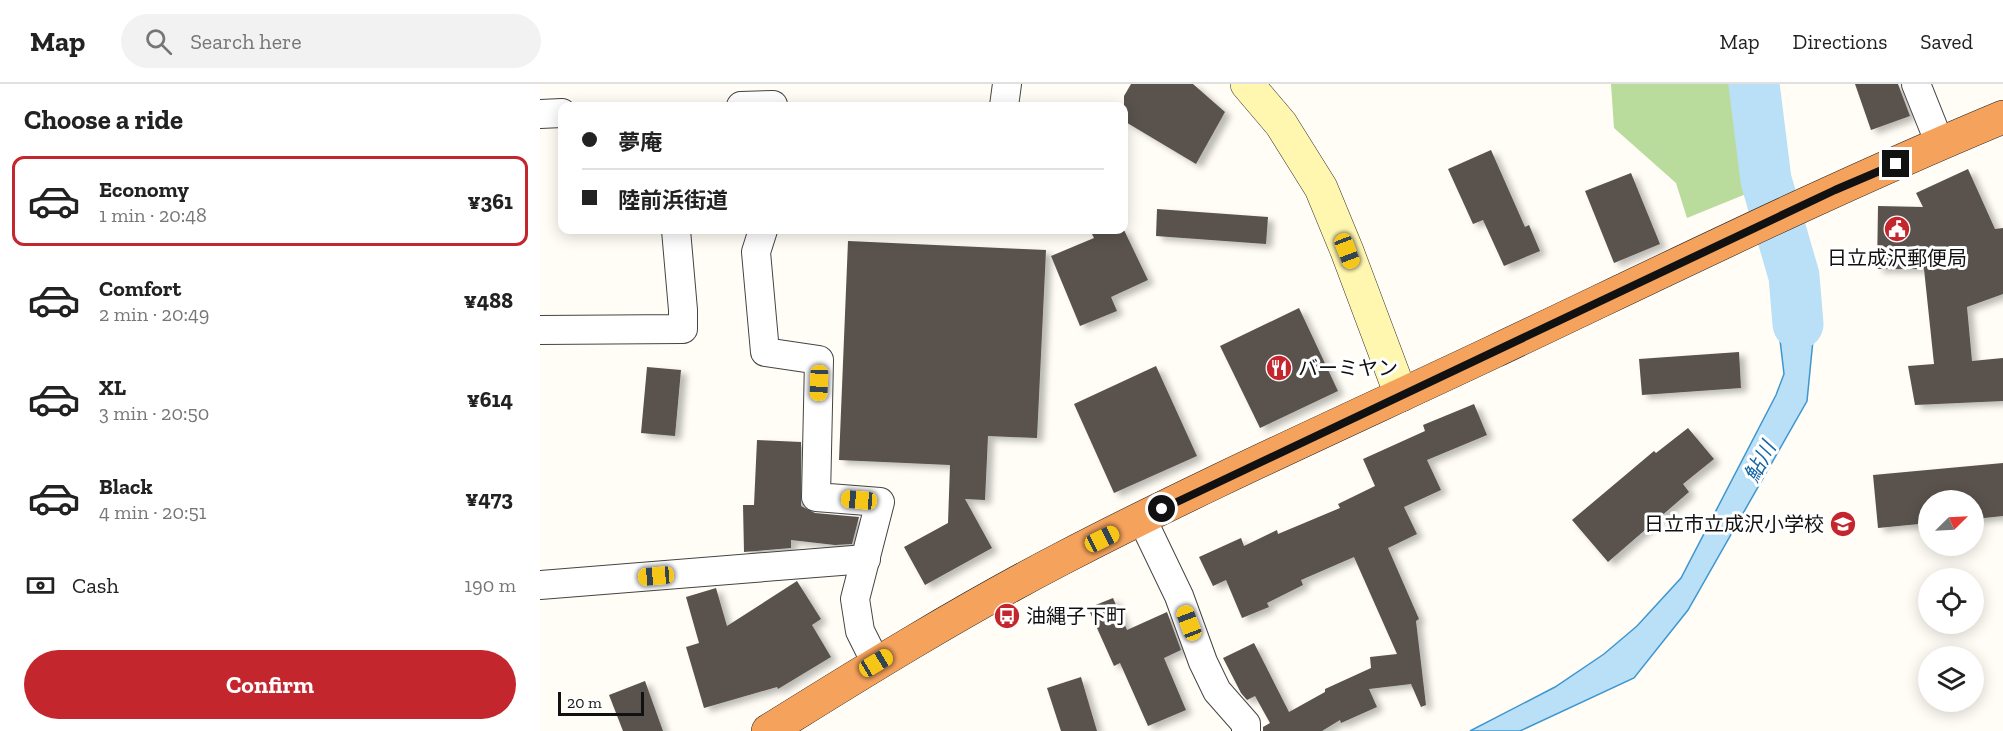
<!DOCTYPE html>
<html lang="en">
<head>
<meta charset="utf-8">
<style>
  :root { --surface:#fff; --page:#f2f2f2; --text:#222; --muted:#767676; --line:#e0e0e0; --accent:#c4262e }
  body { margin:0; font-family:"Zilla Slab","Noto Sans JP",serif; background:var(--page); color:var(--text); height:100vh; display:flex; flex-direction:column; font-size:22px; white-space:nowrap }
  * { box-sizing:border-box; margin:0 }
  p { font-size:20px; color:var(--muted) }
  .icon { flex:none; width:33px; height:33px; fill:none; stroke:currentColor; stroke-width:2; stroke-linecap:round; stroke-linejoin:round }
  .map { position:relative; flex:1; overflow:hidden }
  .drawer { display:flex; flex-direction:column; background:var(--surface); width:540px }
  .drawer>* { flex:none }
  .banner { position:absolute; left:18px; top:18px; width:570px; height:132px; border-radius:12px; box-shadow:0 3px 15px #0003; display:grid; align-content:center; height:132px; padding:0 24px; background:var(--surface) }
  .needle { width:39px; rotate:66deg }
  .tools { position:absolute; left:1378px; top:406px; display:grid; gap:12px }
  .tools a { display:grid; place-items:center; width:66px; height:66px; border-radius:50%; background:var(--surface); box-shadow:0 3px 15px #0003; font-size:30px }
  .scale { position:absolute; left:18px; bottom:15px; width:86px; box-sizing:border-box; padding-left:6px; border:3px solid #111; border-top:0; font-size:16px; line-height:21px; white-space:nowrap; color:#111; -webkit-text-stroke:4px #fff; paint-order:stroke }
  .end { position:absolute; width:27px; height:27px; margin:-14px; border:8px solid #111; background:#fff; box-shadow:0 0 0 3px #fff }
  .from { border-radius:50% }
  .car { position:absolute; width:18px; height:36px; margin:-18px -9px; border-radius:8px; box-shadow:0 0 4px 2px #0007; background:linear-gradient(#f5c518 24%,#345 0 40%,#f5c518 0 76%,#345 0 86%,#f5c518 0) }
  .banner b { display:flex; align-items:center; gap:21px; height:57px; font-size:22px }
  .banner b+b { border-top:2px solid var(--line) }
  .banner i { width:15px; height:15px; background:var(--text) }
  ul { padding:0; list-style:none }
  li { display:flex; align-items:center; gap:18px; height:90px; margin:0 12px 9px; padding:0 12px; border:3px solid transparent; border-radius:12px }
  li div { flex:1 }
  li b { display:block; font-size:22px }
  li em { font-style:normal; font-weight:700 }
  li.on { border-color:var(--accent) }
  li>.icon { width:54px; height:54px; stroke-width:1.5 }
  h2 { padding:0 24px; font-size:27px; line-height:72px }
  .pay { display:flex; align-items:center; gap:15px; height:66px; padding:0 24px; font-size:22px }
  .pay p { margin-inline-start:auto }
  .cta { display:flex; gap:12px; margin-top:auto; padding:12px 24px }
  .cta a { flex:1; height:69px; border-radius:36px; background:var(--accent); color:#fff; font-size:24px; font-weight:700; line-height:69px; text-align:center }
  header { display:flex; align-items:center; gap:36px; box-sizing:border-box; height:84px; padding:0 30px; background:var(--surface); border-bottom:2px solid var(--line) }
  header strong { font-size:28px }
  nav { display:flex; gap:33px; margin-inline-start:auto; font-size:21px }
  .search { width:420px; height:54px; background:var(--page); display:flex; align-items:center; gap:15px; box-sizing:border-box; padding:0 21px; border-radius:33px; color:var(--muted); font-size:22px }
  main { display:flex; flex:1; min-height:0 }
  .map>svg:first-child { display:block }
  .forest { fill:#b9dc9c }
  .water { fill:#b9e0f7; stroke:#3f96cf; stroke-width:1.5 }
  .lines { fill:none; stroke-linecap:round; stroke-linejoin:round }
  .river { stroke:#b9e0f7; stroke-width:51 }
  .building { fill:#5a524d; filter:url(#shadow) }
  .street-casing { stroke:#444; stroke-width:30 }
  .secondary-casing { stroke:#333; stroke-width:34 }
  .highway-casing { stroke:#222; stroke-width:34 }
  .street { stroke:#fff; stroke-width:28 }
  .secondary { stroke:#fff6b0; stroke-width:33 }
  .highway { stroke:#f5a25d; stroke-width:33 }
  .route { stroke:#111; stroke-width:8 }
  .labels { text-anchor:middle; stroke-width:6; stroke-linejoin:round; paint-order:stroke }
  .poi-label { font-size:20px; fill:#111; stroke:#fff; text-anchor:start }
  .water-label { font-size:21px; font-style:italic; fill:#1768a6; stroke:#fff }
</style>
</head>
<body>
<header>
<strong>Map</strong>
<div class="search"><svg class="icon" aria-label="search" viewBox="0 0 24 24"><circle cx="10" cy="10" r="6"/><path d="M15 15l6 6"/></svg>Search here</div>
<nav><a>Map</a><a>Directions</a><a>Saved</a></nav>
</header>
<main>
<section class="drawer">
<h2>Choose a ride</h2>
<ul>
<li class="on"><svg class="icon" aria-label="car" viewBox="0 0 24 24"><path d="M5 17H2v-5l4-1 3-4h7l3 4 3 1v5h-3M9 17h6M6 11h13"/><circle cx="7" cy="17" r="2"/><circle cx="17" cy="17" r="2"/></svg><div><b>Economy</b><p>1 min · 20:48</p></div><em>¥361</em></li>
<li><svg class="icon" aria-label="car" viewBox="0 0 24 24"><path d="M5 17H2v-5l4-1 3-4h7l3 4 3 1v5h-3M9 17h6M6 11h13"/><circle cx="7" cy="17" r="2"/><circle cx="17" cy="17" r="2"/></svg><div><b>Comfort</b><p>2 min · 20:49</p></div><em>¥488</em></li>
<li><svg class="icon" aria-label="car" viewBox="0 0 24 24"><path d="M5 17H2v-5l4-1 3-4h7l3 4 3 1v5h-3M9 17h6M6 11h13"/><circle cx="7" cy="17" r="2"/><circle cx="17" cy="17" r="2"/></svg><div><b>XL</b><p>3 min · 20:50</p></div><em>¥614</em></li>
<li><svg class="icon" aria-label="car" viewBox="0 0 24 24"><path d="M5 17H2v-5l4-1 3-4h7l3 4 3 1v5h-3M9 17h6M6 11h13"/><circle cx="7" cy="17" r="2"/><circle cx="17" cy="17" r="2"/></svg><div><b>Black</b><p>4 min · 20:51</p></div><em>¥473</em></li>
</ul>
<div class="pay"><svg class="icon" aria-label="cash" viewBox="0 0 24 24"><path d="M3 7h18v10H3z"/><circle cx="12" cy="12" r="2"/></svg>Cash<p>190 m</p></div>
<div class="cta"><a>Confirm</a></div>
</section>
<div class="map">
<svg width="1463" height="647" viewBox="0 0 1463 647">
  <defs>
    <filter id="shadow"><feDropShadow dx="6" dy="4" stdDeviation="3" flood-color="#0004"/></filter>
  </defs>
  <rect width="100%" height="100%" fill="#fffdf5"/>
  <!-- forest -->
  <path class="forest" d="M 1071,0 L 1191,0 L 1206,110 L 1147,134 L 1136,99 L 1074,44 Z"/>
  <!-- water -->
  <g class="water">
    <path d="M 1198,0 L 1225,0 L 1237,94 L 1209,107 Z"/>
    <path d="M 1263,165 L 1277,215 L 1267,317 L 1148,526 L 1094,594 L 980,647 L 930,647 L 1015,603 L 1064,570 L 1097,542 L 1141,494 L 1236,311 L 1244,290 L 1231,179 Z"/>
  </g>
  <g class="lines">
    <!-- river -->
    <path class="river" d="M 1214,0 L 1226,96 L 1254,192 L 1258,240"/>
  </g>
  <!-- building -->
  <g class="building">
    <path d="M 591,0 L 653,0 L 685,28 L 656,80 L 584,37 L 584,12 Z"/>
    <path d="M 1315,0 L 1358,0 L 1370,32 L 1331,46 Z"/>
    <path d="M 951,66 L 985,143 L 989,141 L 1000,167 L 964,182 L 943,136 L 933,140 L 908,85 Z"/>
    <path d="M 1428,85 L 1455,145 L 1463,144 L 1463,210 L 1427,223 L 1432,277 L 1463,274 L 1463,317 L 1375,321 L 1368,282 L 1394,280 L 1384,185 L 1337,185 L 1338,122 L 1383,123 L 1376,109 Z"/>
    <path d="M 1091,89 L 1120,160 L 1074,179 L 1045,107 Z"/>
    <path d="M 617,125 L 728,133 L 726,160 L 616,152 Z"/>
    <path d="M 550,146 L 584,146 L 608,196 L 571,213 L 577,227 L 540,242 L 511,172 L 554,154 Z"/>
    <path d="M 308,157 L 506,166 L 497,354 L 448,352 L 445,416 L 425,415 L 452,464 L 385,501 L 364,463 L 408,439 L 410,381 L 299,376 Z"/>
    <path d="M 759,224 L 798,307 L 720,344 L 680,262 Z"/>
    <path d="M 1199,268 L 1201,304 L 1102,311 L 1099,275 Z"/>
    <path d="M 616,282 L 657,372 L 574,409 L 534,320 Z"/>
    <path d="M 107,283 L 141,286 L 135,352 L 101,349 Z"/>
    <path d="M 934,320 L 947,351 L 887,376 L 901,406 L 864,423 L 877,450 L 848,464 L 879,535 L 876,537 L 886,621 L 881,623 L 871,600 L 829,605 L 837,623 L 801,639 L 800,636 L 782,647 L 723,647 L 723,643 L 730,639 L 715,612 L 707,616 L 701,609 L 683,574 L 714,559 L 749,628 L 785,608 L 785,605 L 831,584 L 830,573 L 857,570 L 814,473 L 761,496 L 763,501 L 727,519 L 729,523 L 702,534 L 686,496 L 673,502 L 659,473 L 701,454 L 704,462 L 737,446 L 738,450 L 800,424 L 798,420 L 835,402 L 823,375 L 885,347 L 883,341 Z"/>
    <path d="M 1148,344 L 1174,375 L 1143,400 L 1149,408 L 1068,478 L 1032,436 L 1114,367 L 1116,369 Z"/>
    <path d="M 217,356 L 261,358 L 261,422 L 275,429 L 319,433 L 312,460 L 295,461 L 251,456 L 251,464 L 204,468 L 203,421 L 214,421 Z"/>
    <path d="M 1463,379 L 1463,432 L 1434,435 L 1434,417 L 1389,417 L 1389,439 L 1338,444 L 1333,391 Z"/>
    <path d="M 257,497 L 281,535 L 272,541 L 291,573 L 238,605 L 237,603 L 164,624 L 146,563 L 159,559 L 146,513 L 176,504 L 187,542 Z"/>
    <path d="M 573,514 L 587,546 L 627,528 L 641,566 L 624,574 L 646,626 L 608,642 L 580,579 L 574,582 L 548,524 Z"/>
    <path d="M 541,593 L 557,647 L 521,647 L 507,604 Z"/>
    <path d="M 105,597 L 123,647 L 83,647 L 69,611 Z"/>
  </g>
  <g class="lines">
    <!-- street casing -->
    <g class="street-casing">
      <g id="street">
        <path d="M 1376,0 L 1400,60"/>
        <path d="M 201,22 L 233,21"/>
        <path d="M 464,22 L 467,0"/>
        <path d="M 0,30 L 22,29"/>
        <path d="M 223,146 L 216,168 L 225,268 L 279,276 L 276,413 L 340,418 L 315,515 L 320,547 L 336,579"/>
        <path d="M 0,246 L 143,245 L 143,226 L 136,146"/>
        <path d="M 602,435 L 639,512 L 663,578 L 677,607 L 706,640 L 706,647"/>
        <path d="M 0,501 L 326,475"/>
      </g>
    </g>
    <!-- secondary casing -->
    <g class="secondary-casing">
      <path id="secondary" d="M 707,0 L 741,40 L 781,104 L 807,167 L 861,311"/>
    </g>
    <!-- highway casing -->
    <g class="highway-casing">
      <path id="highway" d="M 228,647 C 324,587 421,527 521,475 C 663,401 809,336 953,268 C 1122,188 1290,105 1463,33"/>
    </g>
    <!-- street -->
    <use href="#street" class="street"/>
    <!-- secondary -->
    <use href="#secondary" class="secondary"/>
    <!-- highway -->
    <use href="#highway" class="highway"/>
  </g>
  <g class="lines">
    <!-- route -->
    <path class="route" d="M 622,425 L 1295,106 L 1356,80"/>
  </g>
  <!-- icons -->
  <defs>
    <g id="civic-disc" transform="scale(1.35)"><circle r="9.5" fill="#c4262e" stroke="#fff"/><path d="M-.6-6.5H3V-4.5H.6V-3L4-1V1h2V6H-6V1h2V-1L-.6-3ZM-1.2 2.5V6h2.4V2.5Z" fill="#fff"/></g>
    <g id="restaurant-disc" transform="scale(1.35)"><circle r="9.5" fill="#c4262e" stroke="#fff"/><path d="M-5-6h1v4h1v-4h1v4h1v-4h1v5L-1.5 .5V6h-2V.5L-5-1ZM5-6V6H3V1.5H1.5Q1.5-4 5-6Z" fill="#fff"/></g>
    <g id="school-disc" transform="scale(1.35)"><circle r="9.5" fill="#c4262e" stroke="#fff"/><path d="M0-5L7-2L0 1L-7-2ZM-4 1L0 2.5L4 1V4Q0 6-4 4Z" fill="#fff"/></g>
    <g id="bus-disc" transform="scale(1.35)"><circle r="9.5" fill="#c4262e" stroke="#fff"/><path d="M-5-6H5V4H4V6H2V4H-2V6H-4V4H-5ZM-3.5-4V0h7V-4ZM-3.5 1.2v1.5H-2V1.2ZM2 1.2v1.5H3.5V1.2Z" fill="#fff"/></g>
  </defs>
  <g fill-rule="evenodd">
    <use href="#civic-disc" x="1357" y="145"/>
    <use href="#restaurant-disc" x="739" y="284"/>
    <use href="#school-disc" x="1303" y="440"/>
    <use href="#bus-disc" x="467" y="532"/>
  </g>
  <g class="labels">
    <!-- poi labels -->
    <g class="poi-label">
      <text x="1357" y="181" text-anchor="middle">日立成沢郵便局</text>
      <text x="758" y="291">バーミヤン</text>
      <text x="1284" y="447" text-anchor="end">日立市立成沢小学校</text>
      <text x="486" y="539">油縄子下町</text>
    </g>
    <!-- water labels -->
    <g class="water-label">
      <text transform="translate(1220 378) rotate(-62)" y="7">鮎川</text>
    </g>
  </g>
</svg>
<div class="tools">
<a><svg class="needle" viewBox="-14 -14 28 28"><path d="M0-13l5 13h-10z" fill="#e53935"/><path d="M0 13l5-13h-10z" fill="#767676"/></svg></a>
<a><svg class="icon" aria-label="locate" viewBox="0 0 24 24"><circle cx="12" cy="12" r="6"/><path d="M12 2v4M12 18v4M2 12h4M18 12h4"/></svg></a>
<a><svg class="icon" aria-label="layers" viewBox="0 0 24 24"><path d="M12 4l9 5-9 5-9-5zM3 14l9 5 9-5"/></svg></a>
</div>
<div class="scale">20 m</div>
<i class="end from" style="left:622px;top:425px"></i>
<i class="end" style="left:1356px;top:80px"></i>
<i class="car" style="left:807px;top:167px;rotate:159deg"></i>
<i class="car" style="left:279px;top:299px;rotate:182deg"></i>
<i class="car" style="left:319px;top:416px;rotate:275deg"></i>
<i class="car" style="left:562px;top:455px;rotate:64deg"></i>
<i class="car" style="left:116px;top:492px;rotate:265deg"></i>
<i class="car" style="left:649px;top:539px;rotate:339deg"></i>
<i class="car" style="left:336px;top:579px;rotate:59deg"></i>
<div class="banner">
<b><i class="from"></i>夢庵</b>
<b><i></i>陸前浜街道</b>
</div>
</div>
</main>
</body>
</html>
